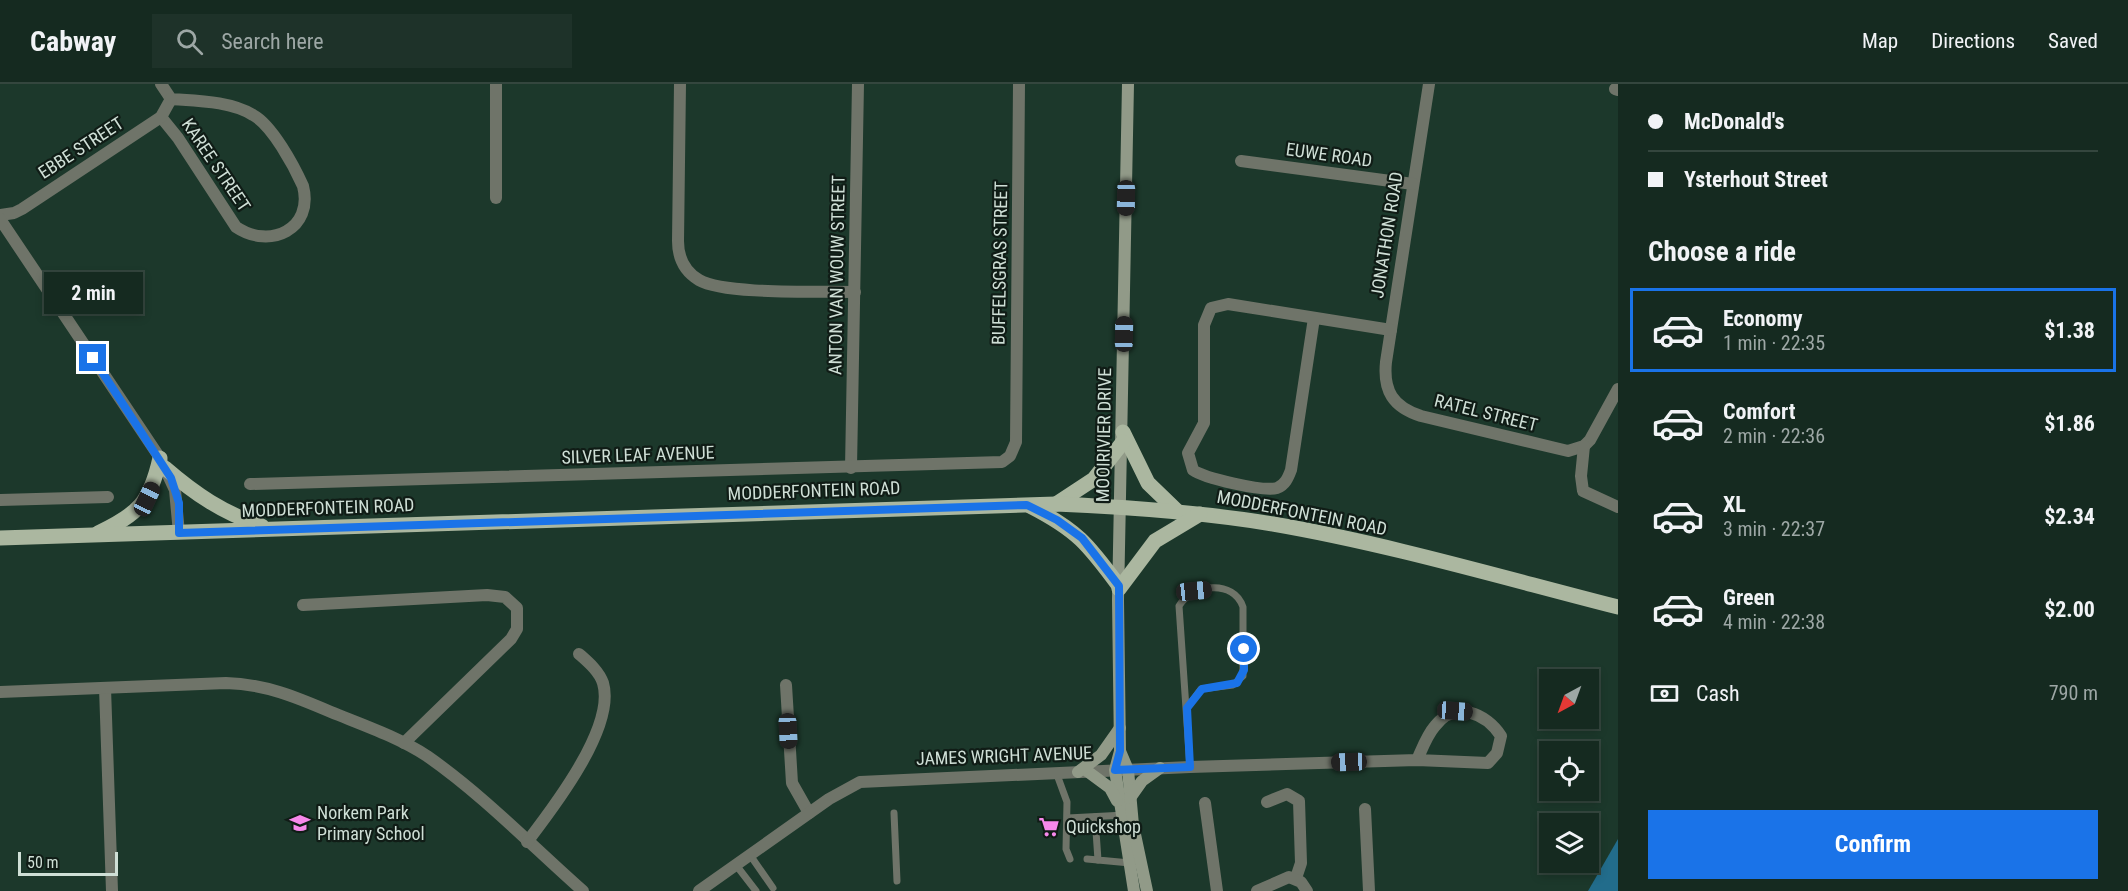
<!DOCTYPE html>
<html lang="en">
<head>
<meta charset="utf-8">
<style>
  :root { --surface:#152a20; --page:#1e3229; --text:#f1f3f6; --muted:#9da7a5; --line:#34463e; --accent:#1a73e8 }
  body { margin:0; font-family:"Roboto Condensed",sans-serif; background:var(--page); color:var(--text); height:100vh; display:flex; flex-direction:column; font-size:22px; white-space:nowrap }
  * { box-sizing:border-box; margin:0 }
  p { font-size:20px; color:var(--muted) }
  .icon { flex:none; width:33px; height:33px; fill:none; stroke:currentColor; stroke-width:2; stroke-linecap:round; stroke-linejoin:round }
  .map { position:relative; flex:1; overflow:hidden }
  .sheet { display:flex; flex-direction:column; background:var(--surface); width:510px }
  .sheet>* { flex:none }
  .hud { display:grid; align-content:center; height:132px; padding:0 30px; background:var(--surface) }
  .needle { width:39px; rotate:221deg }
  .tools { position:absolute; left:1539px; top:585px; display:grid; gap:12px }
  .tools a { display:grid; place-items:center; width:60px; height:60px; border-radius:0px; background:var(--surface); box-shadow:0 3px 9px #0003,0 0 0 2px var(--line); font-size:30px }
  .scale { position:absolute; left:18px; bottom:15px; width:100px; box-sizing:border-box; padding-left:6px; border:3px solid #cfdfd6; border-top:0; font-size:16px; line-height:21px; white-space:nowrap; color:#cfdfd6; -webkit-text-stroke:4px #101c16; paint-order:stroke }
  .end { position:absolute; width:27px; height:27px; margin:-14px; border:8px solid #1a73e8; background:#fff; box-shadow:0 0 0 3px #fff }
  .from { border-radius:50% }
  .bubble { position:absolute; height:42px; border-radius:0px; background:var(--surface); box-shadow:0 3px 9px #0003,0 0 0 2px var(--line); font-size:20px; font-weight:700; line-height:42px; text-align:center }
  .car { position:absolute; width:18px; height:36px; margin:-18px -9px; border-radius:8px; box-shadow:0 0 4px 2px #0007; background:linear-gradient(#222 24%,#8ab4d8 0 40%,#222 0 76%,#8ab4d8 0 86%,#222 0) }
  .hud b { display:flex; align-items:center; gap:21px; height:57px; font-size:22px }
  .hud b+b { border-top:2px solid var(--line) }
  .hud i { width:15px; height:15px; background:var(--text) }
  ul { padding:0; list-style:none }
  li { display:flex; align-items:center; gap:18px; height:84px; margin:0 12px 9px; padding:0 18px; border:3px solid transparent; border-radius:0px }
  li div { flex:1 }
  li b { display:block; font-size:22px }
  li em { font-style:normal; font-weight:700 }
  li.current { border-color:var(--accent) }
  li>.icon { width:54px; height:54px; stroke-width:1.5 }
  h2 { padding:0 30px; font-size:27px; line-height:72px }
  .pay { display:flex; align-items:center; gap:15px; height:66px; padding:0 30px; font-size:22px }
  .pay p { margin-inline-start:auto }
  .button { display:flex; gap:12px; margin-top:auto; padding:12px 30px }
  .button a { flex:1; height:69px; border-radius:0px; background:var(--accent); color:#fff; font-size:24px; font-weight:700; line-height:69px; text-align:center }
  header { display:flex; align-items:center; gap:36px; box-sizing:border-box; height:84px; padding:0 30px; background:var(--surface); border-bottom:2px solid var(--line) }
  header strong { font-size:28px }
  nav { display:flex; gap:33px; margin-inline-start:auto; font-size:21px }
  .search { width:420px; height:54px; background:var(--page); display:flex; align-items:center; gap:15px; box-sizing:border-box; padding:0 21px; border-radius:0px; color:var(--muted); font-size:22px }
  main { display:flex; flex:1; min-height:0 }
  .map>svg:first-child { display:block }
  .water { fill:#226c8b }
  .lines { fill:none; stroke-linecap:round; stroke-linejoin:round }
  .lane { stroke:#6f7469; stroke-width:7 }
  .street { stroke:#6f7469; stroke-width:12 }
  .secondary { stroke:#919a88; stroke-width:12 }
  .primary { stroke:#abb7a0; stroke-width:15 }
  .route { stroke:#1a73e8; stroke-width:8 }
  .labels { text-anchor:middle; stroke-width:4.5; stroke-linejoin:round; paint-order:stroke }
  .street-label { font-size:18px; fill:#cfdfd6; stroke:#101c16 }
  .poi-label { font-size:18px; fill:#cfdfd6; stroke:#101c16; text-anchor:start }
</style>
</head>
<body>
<header>
<strong>Cabway</strong>
<div class="search"><svg class="icon" aria-label="search" viewBox="0 0 24 24"><circle cx="10" cy="10" r="6"/><path d="M15 15l6 6"/></svg>Search here</div>
<nav><a>Map</a><a>Directions</a><a>Saved</a></nav>
</header>
<main>
<div class="map">
<svg width="1618" height="807" viewBox="0 0 1618 807">
  <rect width="100%" height="100%" fill="#1c382b"/>
  <!-- water -->
  <path class="water" d="M 1618,755 L 1618,807 L 1588,807 Z"/>
  <g class="lines">
    <!-- lane -->
    <g class="lane">
      <path d="M 1187,624 L 1201,605 L 1233,601 L 1243,592 L 1243,523 C 1234,495 1192,500 1179,522 L 1190,683"/>
      <path d="M 1056,688 L 1067,718 L 1066,765 L 1070,775"/>
      <path d="M 894,729 L 897,797"/>
      <path d="M 1095,733 L 1098,776 L 1130,779"/>
      <path d="M 1068,734 L 1125,731"/>
      <path d="M 750,771 L 773,804"/>
      <path d="M 1087,775 L 1098,776"/>
      <path d="M 736,781 L 756,807"/>
    </g>
    <!-- street -->
    <g class="street">
      <path d="M 496,0 L 496,114"/>
      <path d="M 680,0 L 678,157 C 678,173 684,187 699,196 C 725,211 820,207 855,208"/>
      <path d="M 1429,0 L 1386,278 C 1383,307 1393,323 1421,332 L 1568,367 L 1584,362 L 1590,356 L 1618,305"/>
      <path d="M 1615,5 L 1618,6"/>
      <path d="M 161,33 L 178,54 L 236,143 C 270,166 314,145 303,102 C 294,82 272,41 253,31 C 230,17 197,17 171,15 L 161,0"/>
      <path d="M 1241,77 L 1413,100"/>
      <path d="M 0,131 L 14,129 L 22,125 L 161,33 L 171,15"/>
      <path d="M 0,135 L 160,374 L 175,406 L 179,449"/>
      <path d="M 1314,234 L 1291,386 C 1288,394 1285,401 1277,404 C 1263,408 1204,394 1193,386 L 1188,369 L 1204,339 L 1204,241 L 1211,224 L 1228,220 L 1391,246"/>
      <path d="M 1584,362 L 1581,392 L 1583,407 L 1618,423"/>
      <path d="M 851,384 L 858,0"/>
      <path d="M 250,400 L 1002,378 L 1010,372 L 1016,358 L 1019,0"/>
      <path d="M 0,416 L 108,413"/>
      <path d="M 303,521 L 487,511 L 505,513 L 517,524 L 517,545 L 511,555 L 404,659"/>
      <path d="M 786,601 L 792,699 L 809,729"/>
      <path d="M 105,604 L 112,807"/>
      <path d="M 0,608 L 226,599 C 265,600 296,613 331,628 C 363,641 398,653 427,672 C 483,711 532,762 583,807"/>
      <path d="M 1267,718 L 1287,710 L 1299,717 L 1301,779 L 1296,794"/>
      <path d="M 1205,719 L 1217,807"/>
      <path d="M 1365,725 L 1369,807"/>
      <path d="M 527,758 C 553,724 616,643 603,599 C 599,587 588,578 579,570"/>
      <path d="M 699,807 L 829,715 L 860,698 L 1190,683 L 1417,676 L 1488,679 L 1497,669 L 1501,652 C 1486,629 1455,616 1435,642 C 1427,651 1422,665 1417,676"/>
      <path d="M 1257,807 L 1289,793 L 1301,798 L 1307,807"/>
    </g>
    <!-- secondary -->
    <g class="secondary">
      <path d="M 1128,0 L 1118,516 L 1120,667 L 1115,686 L 1134,807"/>
      <path d="M 1120,667 L 1128,686 L 1133,741 L 1147,807"/>
      <path d="M 1087,687 L 1110,704 L 1117,717"/>
      <path d="M 1078,688 L 1101,671 L 1120,644"/>
      <path d="M 1130,714 L 1142,697 L 1160,684"/>
    </g>
    <!-- primary -->
    <g class="primary">
      <path d="M 1123,348 L 1148,399 L 1177,427"/>
      <path d="M 165,384 C 195,410 223,429 262,442"/>
      <path d="M 1056,420 L 1094,395 L 1123,358"/>
      <path d="M 1030,422 C 1077,446 1088,460 1119,502"/>
      <path d="M 98,449 C 138,430 150,419 160,374"/>
      <path d="M 0,454 L 1056,420 C 1128,423 1201,428 1273,440 C 1389,460 1504,494 1618,523"/>
      <path d="M 1119,505 L 1155,457 L 1200,430"/>
    </g>
  </g>
  <g class="lines">
    <!-- route -->
    <path class="route" d="M 93,274 L 171,394 L 179,419 L 179,449 L 1027,421 L 1057,436 L 1082,454 L 1119,502 L 1120,667 L 1115,686 L 1190,683 L 1187,624 L 1202,605 L 1237,599 L 1244,586 L 1244,565"/>
  </g>
  <!-- icons -->
  <defs>
    <g id="school-bare" transform="scale(1.62)"><path d="M0-5L7-2L0 1L-7-2ZM-4 1L0 2.5L4 1V4Q0 6-4 4Z" fill="#f788eb" stroke="#101c16" stroke-width="2.5" paint-order="stroke"/></g>
    <g id="supermarket-bare" transform="scale(1.62)"><path d="M-6-5.5h2.5l.6 2H6L4.5 2H-2.5L-4.4-4H-6ZM-1.5 3.2a1.3 1.3 0 1 0 .1 0ZM3 3.2a1.3 1.3 0 1 0 .1 0Z" fill="#f788eb" stroke="#101c16" stroke-width="2.5" paint-order="stroke"/></g>
  </defs>
  <g fill-rule="evenodd">
    <use href="#school-bare" x="300" y="739"/>
    <use href="#supermarket-bare" x="1049" y="743"/>
  </g>
  <g class="labels">
    <!-- street labels -->
    <g class="street-label">
      <text transform="translate(81 64) rotate(-33)" y="6">EBBE STREET</text>
      <text transform="translate(1329 71) rotate(8)" y="6">EUWE ROAD</text>
      <text transform="translate(216 81) rotate(56)" y="6">KAREE STREET</text>
      <text transform="translate(1387 151) rotate(-81)" y="6">JONATHON ROAD</text>
      <text transform="translate(1000 179) rotate(-89)" y="6">BUFFELSGRAS STREET</text>
      <text transform="translate(837 191) rotate(-89)" y="6">ANTON VAN WOUW STREET</text>
      <text transform="translate(1486 329) rotate(14)" y="6">RATEL STREET</text>
      <text transform="translate(1104 351) rotate(-89)" y="6">MOOIRIVIER DRIVE</text>
      <text transform="translate(638 371) rotate(-2)" y="6">SILVER LEAF AVENUE</text>
      <text transform="translate(814 407) rotate(-2)" y="6">MODDERFONTEIN ROAD</text>
      <text transform="translate(328 424) rotate(-2)" y="6">MODDERFONTEIN ROAD</text>
      <text transform="translate(1302 429) rotate(11)" y="6">MODDERFONTEIN ROAD</text>
      <text transform="translate(1004 672) rotate(-2)" y="6">JAMES WRIGHT AVENUE</text>
    </g>
    <!-- poi labels -->
    <g class="poi-label">
      <text x="317" y="735">Norkem Park<tspan x="317" dy="21">Primary School</tspan></text>
      <text x="1066" y="749">Quickshop</text>
    </g>
  </g>
</svg>
<div class="tools">
<a><svg class="needle" viewBox="-14 -14 28 28"><path d="M0-13l5 13h-10z" fill="#e53935"/><path d="M0 13l5-13h-10z" fill="#9da7a5"/></svg></a>
<a><svg class="icon" aria-label="locate" viewBox="0 0 24 24"><circle cx="12" cy="12" r="6"/><path d="M12 2v4M12 18v4M2 12h4M18 12h4"/></svg></a>
<a><svg class="icon" aria-label="layers" viewBox="0 0 24 24"><path d="M12 4l9 5-9 5-9-5zM3 14l9 5 9-5"/></svg></a>
</div>
<div class="scale">50 m</div>
<i class="end from" style="left:1244px;top:565px"></i>
<i class="end" style="left:93px;top:274px"></i>
<div class="bubble" style="left:44px;top:188px;width:99px">2 min</div>
<i class="car" style="left:1126px;top:114px;rotate:181deg"></i>
<i class="car" style="left:1124px;top:250px;rotate:1deg"></i>
<i class="car" style="left:147px;top:415px;rotate:25deg"></i>
<i class="car" style="left:1194px;top:507px;rotate:84deg"></i>
<i class="car" style="left:1455px;top:627px;rotate:94deg"></i>
<i class="car" style="left:788px;top:647px;rotate:177deg"></i>
<i class="car" style="left:1349px;top:678px;rotate:268deg"></i>
</div>
<section class="sheet">
<div class="hud">
<b><i class="from"></i>McDonald's</b>
<b><i></i>Ysterhout Street</b>
</div>
<h2>Choose a ride</h2>
<ul>
<li class="current"><svg class="icon" aria-label="car" viewBox="0 0 24 24"><path d="M5 17H2v-5l4-1 3-4h7l3 4 3 1v5h-3M9 17h6M6 11h13"/><circle cx="7" cy="17" r="2"/><circle cx="17" cy="17" r="2"/></svg><div><b>Economy</b><p>1 min · 22:35</p></div><em>$1.38</em></li>
<li><svg class="icon" aria-label="car" viewBox="0 0 24 24"><path d="M5 17H2v-5l4-1 3-4h7l3 4 3 1v5h-3M9 17h6M6 11h13"/><circle cx="7" cy="17" r="2"/><circle cx="17" cy="17" r="2"/></svg><div><b>Comfort</b><p>2 min · 22:36</p></div><em>$1.86</em></li>
<li><svg class="icon" aria-label="car" viewBox="0 0 24 24"><path d="M5 17H2v-5l4-1 3-4h7l3 4 3 1v5h-3M9 17h6M6 11h13"/><circle cx="7" cy="17" r="2"/><circle cx="17" cy="17" r="2"/></svg><div><b>XL</b><p>3 min · 22:37</p></div><em>$2.34</em></li>
<li><svg class="icon" aria-label="car" viewBox="0 0 24 24"><path d="M5 17H2v-5l4-1 3-4h7l3 4 3 1v5h-3M9 17h6M6 11h13"/><circle cx="7" cy="17" r="2"/><circle cx="17" cy="17" r="2"/></svg><div><b>Green</b><p>4 min · 22:38</p></div><em>$2.00</em></li>
</ul>
<div class="pay"><svg class="icon" aria-label="cash" viewBox="0 0 24 24"><path d="M3 7h18v10H3z"/><circle cx="12" cy="12" r="2"/></svg>Cash<p>790 m</p></div>
<div class="button"><a>Confirm</a></div>
</section>
</main>
</body>
</html>
